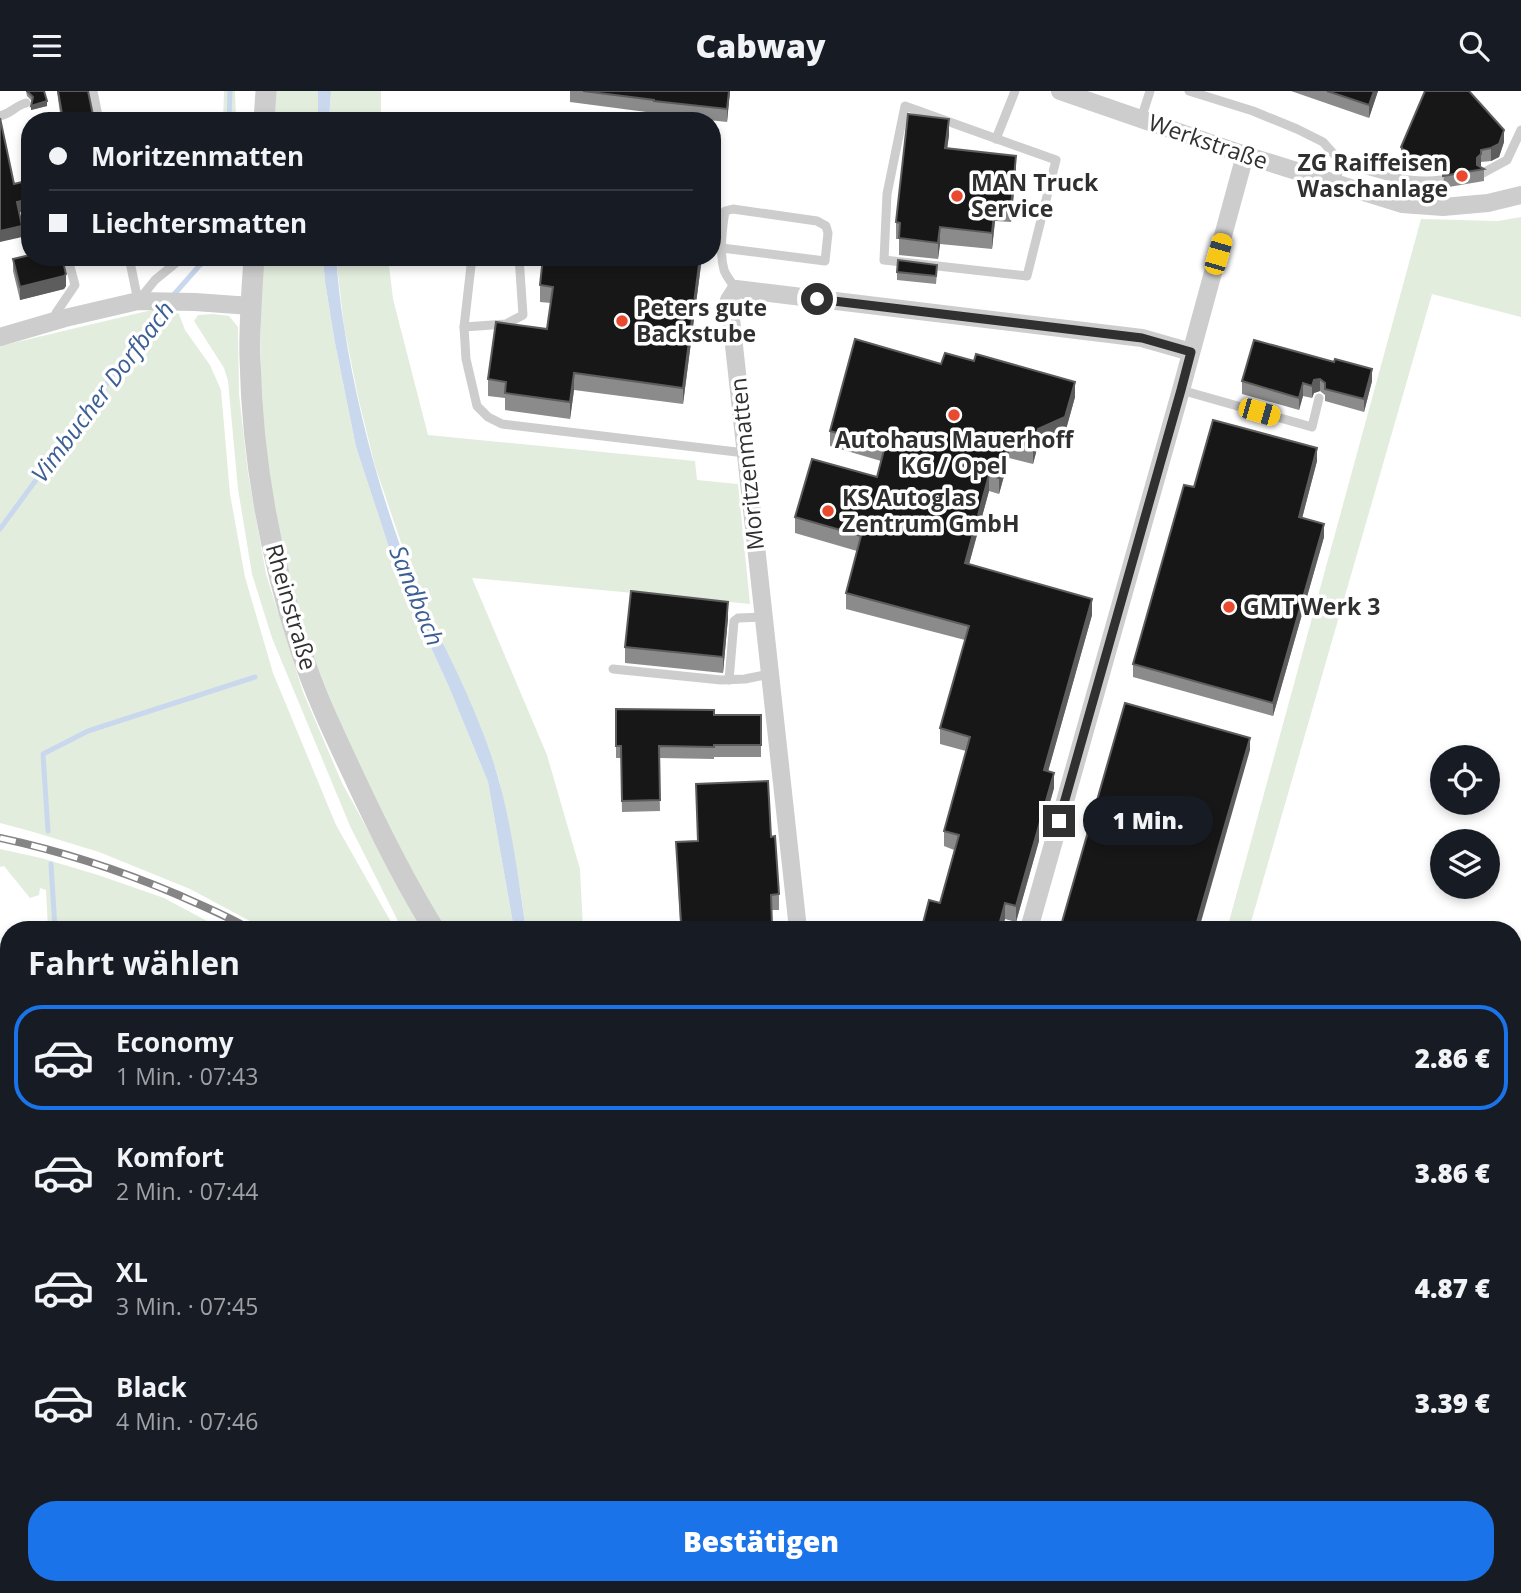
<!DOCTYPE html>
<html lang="de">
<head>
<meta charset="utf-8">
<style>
  :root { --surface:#171b24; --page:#20242c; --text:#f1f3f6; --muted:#9ea1a6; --line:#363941; --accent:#1a73e8 }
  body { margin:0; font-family:"Open Sans",sans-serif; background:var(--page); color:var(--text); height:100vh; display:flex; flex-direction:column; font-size:26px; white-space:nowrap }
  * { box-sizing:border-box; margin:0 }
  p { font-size:23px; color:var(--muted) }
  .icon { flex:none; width:38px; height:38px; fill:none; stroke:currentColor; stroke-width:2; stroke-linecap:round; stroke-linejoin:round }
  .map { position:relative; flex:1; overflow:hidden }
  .panel { position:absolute; left:0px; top:830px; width:1522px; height:674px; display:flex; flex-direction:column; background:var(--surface); border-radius:28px 28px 0 0; box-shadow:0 4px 10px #0003 }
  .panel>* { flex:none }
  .top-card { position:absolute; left:21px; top:21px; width:700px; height:154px; border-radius:28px; box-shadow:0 4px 10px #0003; display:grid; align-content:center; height:154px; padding:0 28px; background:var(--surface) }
  .buttons { position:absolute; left:1430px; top:654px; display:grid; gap:14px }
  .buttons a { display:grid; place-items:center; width:70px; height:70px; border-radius:50%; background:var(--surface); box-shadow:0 4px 10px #0003; font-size:35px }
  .end { position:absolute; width:32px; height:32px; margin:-16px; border:9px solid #303030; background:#fff; box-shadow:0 0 0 4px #fff }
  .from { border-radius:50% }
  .bubble { position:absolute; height:49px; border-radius:24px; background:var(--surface); box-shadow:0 4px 10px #0003; font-size:23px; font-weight:800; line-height:49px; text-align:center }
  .car { position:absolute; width:21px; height:42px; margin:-21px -10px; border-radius:9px; box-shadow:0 0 5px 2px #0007; background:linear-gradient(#f5c518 24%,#345 0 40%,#f5c518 0 76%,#345 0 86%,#f5c518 0) }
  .top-card b { display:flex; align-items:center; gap:24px; height:66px; font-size:26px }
  .top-card b+b { border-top:2px solid var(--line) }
  .top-card i { width:18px; height:18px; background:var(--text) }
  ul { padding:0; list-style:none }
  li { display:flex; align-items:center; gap:21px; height:105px; margin:0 14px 10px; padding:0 14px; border:4px solid transparent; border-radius:28px }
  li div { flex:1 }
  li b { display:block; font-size:26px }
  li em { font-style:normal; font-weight:800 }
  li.on { border-color:var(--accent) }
  li>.icon { width:63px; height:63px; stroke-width:1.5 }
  h2 { padding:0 28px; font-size:32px; line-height:84px }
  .button { display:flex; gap:14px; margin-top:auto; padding:14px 28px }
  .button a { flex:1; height:80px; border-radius:28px; background:var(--accent); color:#fff; font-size:28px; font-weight:800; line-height:80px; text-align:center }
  header { display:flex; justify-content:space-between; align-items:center; height:91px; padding:0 28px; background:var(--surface); font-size:32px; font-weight:800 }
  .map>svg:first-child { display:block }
  .green { fill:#e3edde }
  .water { fill:#cad8ed }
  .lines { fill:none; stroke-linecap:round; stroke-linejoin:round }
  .stream { stroke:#cad8ed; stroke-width:5 }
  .service { stroke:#cdcdcd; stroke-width:9 }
  .minor { stroke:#cdcdcd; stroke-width:18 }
  .tertiary { stroke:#cdcdcd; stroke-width:21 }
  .rail-casing { stroke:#858585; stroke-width:8 }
  .rail { stroke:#fff; stroke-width:5; stroke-dasharray:16; stroke-linecap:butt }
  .wall { fill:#8b8b8b }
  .shaded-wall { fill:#5d5d5d }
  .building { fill:#171717; stroke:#5d5d5d; stroke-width:2 }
  .route { stroke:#303030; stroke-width:9 }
  .poi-dot { fill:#e94a2f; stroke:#fff; stroke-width:2.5 }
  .labels { text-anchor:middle; stroke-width:7; stroke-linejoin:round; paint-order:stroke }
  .street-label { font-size:23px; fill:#303030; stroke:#fff }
  .poi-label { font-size:23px; font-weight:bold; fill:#303030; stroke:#fff; text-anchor:start }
  .water-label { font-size:24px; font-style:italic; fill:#3b5e94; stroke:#fff }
</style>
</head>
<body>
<header><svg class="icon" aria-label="menu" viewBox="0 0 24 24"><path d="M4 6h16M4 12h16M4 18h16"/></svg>Cabway<svg class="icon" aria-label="search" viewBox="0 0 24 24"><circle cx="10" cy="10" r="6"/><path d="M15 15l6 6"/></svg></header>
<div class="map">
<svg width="1521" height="1502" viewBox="0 0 1521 1502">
  <rect width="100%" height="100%" fill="#fff"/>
  <!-- green -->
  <g class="green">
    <path d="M 224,0 L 235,0 L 236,30 L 223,30 Z"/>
    <path d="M 276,0 L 318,0 L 318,30 L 274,30 Z"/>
    <path d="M 331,0 L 381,0 L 381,30 L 329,30 Z"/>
    <path d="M 1521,126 L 1521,226 L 1432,203 L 1249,838 L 1227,838 L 1421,128 L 1498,130 Z"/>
    <path d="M 263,166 L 323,166 L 325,191 L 335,252 L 356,356 L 398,484 L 449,596 L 488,691 L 514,838 L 445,838 L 410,779 L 354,667 L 306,547 L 288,491 L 269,392 L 261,328 L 261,205 Z"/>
    <path d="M 336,166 L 388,166 L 393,208 L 428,344 L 695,370 L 697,389 L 738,393 L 750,513 L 472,487 L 547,664 L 580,778 L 583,838 L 526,838 L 520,798 L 499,688 L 489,659 L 453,573 L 413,487 L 375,375 L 358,306 L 344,235 Z"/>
    <path d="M 168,217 L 179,223 L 185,239 L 210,274 L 221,299 L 230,403 L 245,486 L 273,582 L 336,734 L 395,838 L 265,838 L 190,798 L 99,761 L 30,740 L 0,732 L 0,255 L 156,218 Z"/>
    <path d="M 213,223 L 229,225 L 238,236 L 239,303 L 248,382 L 266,483 L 303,601 L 342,692 L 422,838 L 402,838 L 350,735 L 272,547 L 252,483 L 238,398 L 228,290 L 224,277 L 194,230 L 198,224 Z"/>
    <path d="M 0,758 L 41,767 L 98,784 L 164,807 L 222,838 L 48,838 L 46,799 L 40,797 L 39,804 L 30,807 L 4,775 L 0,776 Z"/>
    <path d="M 9,913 L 9,954 L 0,957 L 0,916 Z"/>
    <path d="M 1514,1020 L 1521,1023 L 1521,1116 L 1514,1114 Z"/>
    <path d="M 9,1094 L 9,1151 L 0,1154 L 0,1098 Z"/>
    <path d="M 1514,1209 L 1521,1211 L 1521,1400 L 1514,1414 Z"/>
    <path d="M 1521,1422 L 1521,1472 L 1514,1485 L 1514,1436 Z"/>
    <path d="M 419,1495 L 452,1495 L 451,1502 L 418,1502 Z"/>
    <path d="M 1124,1495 L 1160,1495 L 1169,1502 L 1134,1502 Z"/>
    <path d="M 1481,1495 L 1481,1494 L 1508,1495 L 1504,1502 L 1477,1502 Z"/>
  </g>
  <!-- water -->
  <g class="water">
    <path d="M 318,0 L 331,0 L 329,30 L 318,30 Z"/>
    <path d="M 323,166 L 336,166 C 338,189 340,212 344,235 C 357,319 381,407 412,486 C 420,506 430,525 439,544 C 458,582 476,621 490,661 C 510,717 517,780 526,838 L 514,838 L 488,691 L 449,596 L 398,484 L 356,356 L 335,252 L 325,191 Z"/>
  </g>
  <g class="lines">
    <!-- stream -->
    <g class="stream">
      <path d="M 229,30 L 230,0"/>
      <path d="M 170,208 L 199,175 L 210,166"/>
      <path d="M 0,438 L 164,215"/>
      <path d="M 48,740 L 43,663 L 88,640 L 255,586"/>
      <path d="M 51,773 L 55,838"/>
      <path d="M 1514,1458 L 1521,1445"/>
      <path d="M 104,1494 L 105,1502"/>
      <path d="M 1489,1502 L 1493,1494"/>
    </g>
    <!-- service -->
    <g class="service">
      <path d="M 93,0 L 99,30"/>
      <path d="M 1189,0 L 1253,20 L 1297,38 L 1323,51 L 1341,71 L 1335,93"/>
      <path d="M 905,15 L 1056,69 L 1027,185 L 884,169 L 887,103 Z"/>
      <path d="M 0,25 C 12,22 15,15 26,12"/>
      <path d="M 1141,28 L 1150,0"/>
      <path d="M 996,48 L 1015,0"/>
      <path d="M 1341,71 C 1372,81 1408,94 1441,89"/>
      <path d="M 1483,82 L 1507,69 L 1521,39"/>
      <path d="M 722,157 L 825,170 L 828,142 L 826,135 L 817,130 L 733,118 L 725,120 C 722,138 719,161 724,179 C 726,185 732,192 736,198"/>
      <path d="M 129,166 L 138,210 L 155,189 L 183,166"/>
      <path d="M 472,166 L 464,236 L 466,268 L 477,315 L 488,326 L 502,333 L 745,362"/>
      <path d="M 58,229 L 56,222 L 75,194 L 69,172"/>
      <path d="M 464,236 L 506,233 L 523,224 L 519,166"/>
      <path d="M 1181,299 L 1312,336 L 1319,307"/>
      <path d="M 613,578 L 721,589 L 745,588 L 770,583"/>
      <path d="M 729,589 L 734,530 L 738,527 L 764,526"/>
    </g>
    <!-- minor -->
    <g class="minor">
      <path d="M 1060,0 L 1245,64 L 1402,113 L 1443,116 L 1488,112 L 1521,104"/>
      <path d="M 0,246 L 65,227 L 138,210 L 195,211 L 251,215"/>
      <path d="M 798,838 L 729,209 L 736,198 L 1142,247 L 1191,261"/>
      <path d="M 1029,838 L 1181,299 L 1245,64"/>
    </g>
    <!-- tertiary -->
    <g class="tertiary">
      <path d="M 264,30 L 266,0"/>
      <path d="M 254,166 C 252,200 249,234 250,267 C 252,367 270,466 301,560 C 316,606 337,649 357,692 C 380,741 406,793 434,838"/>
      <path d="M 1111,1494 L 1121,1502"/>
    </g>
    <!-- rail casing -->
    <g class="rail-casing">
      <g id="rail">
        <path d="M 0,747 C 61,760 119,779 176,803 C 200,814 226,824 249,838"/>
        <path d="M 974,1494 L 982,1502"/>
      </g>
    </g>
    <!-- rail -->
    <use href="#rail" class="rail"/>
  </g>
  <!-- wall -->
  <g class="wall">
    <path d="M 26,0 L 44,0 L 47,15 L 31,19 L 32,10 L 27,5 Z"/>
    <path d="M 57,0 L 88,0 L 93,30 L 61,30 Z"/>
    <path d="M 570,0 L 730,0 L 727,31 L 654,23 L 654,22 L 570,11 Z"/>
    <path d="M 1291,0 L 1378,0 L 1369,27 Z"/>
    <path d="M 949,44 L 947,57 L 1016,81 L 1011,131 L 995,130 L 992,158 L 940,153 L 938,168 L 899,164 L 899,148 L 896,148 L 896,131 Z"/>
    <path d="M 1504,51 L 1499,66 L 1491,70 L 1481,71 L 1481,76 L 1484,78 L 1484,90 L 1443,97 L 1444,83 L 1440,82 L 1439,77 L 1412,82 L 1401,68 L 1401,56 Z"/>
    <path d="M 30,166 L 66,166 L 63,169 L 66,195 L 64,198 L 20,209 L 13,180 L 13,168 Z"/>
    <path d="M 702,166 L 683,313 L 574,299 L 570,328 L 505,319 L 505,307 L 488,305 L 488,288 L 547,238 L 551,212 L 540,211 L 540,194 Z"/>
    <path d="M 897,181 L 937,182 L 936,193 L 897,189 Z"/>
    <path d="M 1254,249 L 1372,290 L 1364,321 L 1325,310 L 1325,304 L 1320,300 L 1314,302 L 1312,307 L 1303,305 L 1299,319 L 1242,303 L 1242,290 Z"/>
    <path d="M 941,273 L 1075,306 L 1065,342 L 1038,354 L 1033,373 L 1009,367 L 999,403 L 989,400 L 969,473 L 1092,524 L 1048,680 L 1054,697 L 1016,831 L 1005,828 L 1002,838 L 923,838 L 923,832 L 940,812 L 954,759 L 944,755 L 944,740 L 966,660 L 940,653 L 940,637 L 965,549 L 846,518 L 846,502 L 857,460 L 795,442 L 795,426 L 877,386 L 881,370 L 830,355 L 830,340 Z"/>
    <path d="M 1317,370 L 1302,427 L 1324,446 L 1273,625 L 1133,586 L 1133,573 L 1194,396 Z"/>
    <path d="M 728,527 L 723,582 L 625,572 L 625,556 Z"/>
    <path d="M 616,618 L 714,624 L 761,624 L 761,666 L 714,666 L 714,668 L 659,667 L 660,720 L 622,721 L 621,667 L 616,667 Z"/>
    <path d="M 696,693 L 771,746 L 779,803 L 779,819 L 772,819 L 772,834 L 785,838 L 680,831 L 676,751 L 698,750 Z"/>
  </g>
  <!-- shaded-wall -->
  <g class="shaded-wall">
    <path d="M 729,0 L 730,0 L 727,31 L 727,18 Z"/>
    <path d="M 1374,0 L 1378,0 L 1369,27 L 1369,14 Z"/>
    <path d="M 47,10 L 47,15 L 31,19 L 31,15 Z"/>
    <path d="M 949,28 L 949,44 L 945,73 L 945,57 Z"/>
    <path d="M 1504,39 L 1504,51 L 1499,66 L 1491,70 L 1491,57 Z"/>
    <path d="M 1481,63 L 1481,75 L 1477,79 L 1477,67 Z"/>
    <path d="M 1016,65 L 1016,81 L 1011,131 L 1011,115 Z"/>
    <path d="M 30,108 L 30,119 L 17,122 L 17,111 Z"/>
    <path d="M 995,113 L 995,130 L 992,158 L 992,142 Z"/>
    <path d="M 22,135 L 22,146 L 0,151 L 0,140 Z"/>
    <path d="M 940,136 L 940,153 L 938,168 L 938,152 Z"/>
    <path d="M 94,166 L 121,166 L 121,168 L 94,175 Z"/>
    <path d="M 700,166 L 702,166 L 683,313 L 683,297 Z"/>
    <path d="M 66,183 L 66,195 L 64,198 L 20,209 L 20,196 Z"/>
    <path d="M 1372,278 L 1372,290 L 1364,321 L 1364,308 Z"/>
    <path d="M 574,282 L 574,299 L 570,328 L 570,311 Z"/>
    <path d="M 1320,288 L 1320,300 L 1314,302 L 1312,307 L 1312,295 L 1314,289 Z"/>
    <path d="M 1075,291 L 1075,306 L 1065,342 L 1038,354 L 1033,373 L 1033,358 L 1038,338 Z"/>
    <path d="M 1303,292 L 1303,305 L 1299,319 L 1299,307 Z"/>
    <path d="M 1009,351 L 1009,367 L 999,403 L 999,387 Z"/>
    <path d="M 1317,357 L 1317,370 L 1299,439 L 1299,426 Z"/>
    <path d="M 989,384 L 989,400 L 965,488 L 965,472 Z"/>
    <path d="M 1324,433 L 1324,446 L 1273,625 L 1273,612 Z"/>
    <path d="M 1092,508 L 1092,524 L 1044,695 L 1044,679 Z"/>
    <path d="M 728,511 L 728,527 L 723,582 L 723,566 Z"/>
    <path d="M 1250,647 L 1250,659 L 1199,838 L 1195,838 Z"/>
    <path d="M 1054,682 L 1054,697 L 1016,831 L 1016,815 Z"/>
    <path d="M 1005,812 L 1005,828 L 1002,838 L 998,838 Z"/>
  </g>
  <!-- building -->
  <g class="building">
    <path d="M 27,0 L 44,0 L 47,10 L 31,15 L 33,6 Z"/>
    <path d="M 58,0 L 88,0 L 93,24 L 63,29 Z"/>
    <path d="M 583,0 L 729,0 L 727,18 L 654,10 L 654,9 Z"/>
    <path d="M 1327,0 L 1374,0 L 1369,14 Z"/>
    <path d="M 1425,0 L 1469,0 L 1504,39 L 1499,53 L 1491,57 L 1481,59 L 1481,63 L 1477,67 L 1477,74 L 1484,78 L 1443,85 L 1443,83 L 1447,80 L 1448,75 L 1445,71 L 1440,70 L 1439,65 L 1412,69 L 1401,56 Z"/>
    <path d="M 908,23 L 949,28 L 945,57 L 1016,65 L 1011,115 L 995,113 L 992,142 L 940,136 L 938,152 L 899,147 L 900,132 L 896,131 Z"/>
    <path d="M 0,27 L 14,93 L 30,89 L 30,108 L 17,111 L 22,135 L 0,140 Z"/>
    <path d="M 30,164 L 30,166 L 62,166 L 66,183 L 64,185 L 20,196 L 13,168 Z"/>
    <path d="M 543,166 L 700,166 L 683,297 L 574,282 L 570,311 L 505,302 L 506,291 L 488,288 L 496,231 L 547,238 L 553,196 L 540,194 Z"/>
    <path d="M 898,169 L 937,174 L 936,185 L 897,181 Z"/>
    <path d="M 855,248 L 941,273 L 945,262 L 974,270 L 976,263 L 1075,291 L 1065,326 L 1038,338 L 1033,358 L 1009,351 L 999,387 L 989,384 L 965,472 L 1092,508 L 1044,679 L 1054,682 L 1016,815 L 1005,812 L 998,838 L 940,838 L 940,836 L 923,832 L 929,809 L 940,812 L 959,744 L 944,740 L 970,646 L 940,637 L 969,535 L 846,502 L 861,445 L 795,426 L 812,368 L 877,386 L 885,355 L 830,340 Z"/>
    <path d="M 1254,249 L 1334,271 L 1335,268 L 1372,278 L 1364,308 L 1325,298 L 1325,292 L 1320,288 L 1314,289 L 1312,295 L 1303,292 L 1299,307 L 1242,290 Z"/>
    <path d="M 1213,329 L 1317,357 L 1299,426 L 1324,433 L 1273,612 L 1133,573 L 1184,394 L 1194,396 Z"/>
    <path d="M 631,500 L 728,511 L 723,566 L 625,556 Z"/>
    <path d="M 1125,612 L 1250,647 L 1195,838 L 1060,838 Z"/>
    <path d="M 616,618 L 714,619 L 714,624 L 761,624 L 761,654 L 714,654 L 714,656 L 659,655 L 660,709 L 622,710 L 621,655 L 616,655 Z"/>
    <path d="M 768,690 L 771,746 L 775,745 L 779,803 L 771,804 L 772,834 L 785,833 L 785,838 L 653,838 L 652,834 L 681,831 L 676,751 L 698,750 L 696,693 Z"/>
  </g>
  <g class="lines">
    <!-- route -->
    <path class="route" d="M 817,208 L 1142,247 L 1191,261 L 1181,299 L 1059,730"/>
  </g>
  <!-- markers -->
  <g class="poi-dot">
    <circle cx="1462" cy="85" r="7"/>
    <circle cx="957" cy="105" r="7"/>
    <circle cx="622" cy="230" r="7"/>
    <circle cx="954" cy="324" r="7"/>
    <circle cx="828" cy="420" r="7"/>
    <circle cx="1229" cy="516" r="7"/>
  </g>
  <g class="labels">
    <!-- street labels -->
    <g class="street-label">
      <text transform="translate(1208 51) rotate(19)" y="8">Werkstraße</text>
      <text transform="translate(747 373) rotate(-96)" y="8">Moritzenmatten</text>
      <text transform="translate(291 516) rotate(74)" y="8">Rheinstraße</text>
    </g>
    <!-- poi labels -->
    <g class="poi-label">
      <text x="1448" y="80" text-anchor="end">ZG Raiffeisen<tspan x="1448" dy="26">Waschanlage</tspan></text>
      <text x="971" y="100">MAN Truck<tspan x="971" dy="26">Service</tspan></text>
      <text x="636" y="225">Peters gute<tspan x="636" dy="26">Backstube</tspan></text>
      <text x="954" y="357" text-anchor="middle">Autohaus Mauerhoff<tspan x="954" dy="26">KG / Opel</tspan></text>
      <text x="842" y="415">KS Autoglas<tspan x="842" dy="26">Zentrum GmbH</tspan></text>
      <text x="1243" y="524">GMT Werk 3</text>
    </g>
    <!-- water labels -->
    <g class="water-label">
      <text transform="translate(103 301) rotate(-53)" y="8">Vimbucher Dorfbach</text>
      <text transform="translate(416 505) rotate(68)" y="8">Sandbach</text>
    </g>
  </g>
</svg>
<div class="buttons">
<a><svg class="icon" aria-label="locate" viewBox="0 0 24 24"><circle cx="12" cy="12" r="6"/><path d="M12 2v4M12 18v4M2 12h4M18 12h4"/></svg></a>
<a><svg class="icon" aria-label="layers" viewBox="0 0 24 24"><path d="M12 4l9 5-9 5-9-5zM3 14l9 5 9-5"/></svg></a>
</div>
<i class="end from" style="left:817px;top:208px"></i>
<i class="end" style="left:1059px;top:730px"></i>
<div class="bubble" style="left:1083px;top:705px;width:130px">1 Min.</div>
<i class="car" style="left:1218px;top:163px;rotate:16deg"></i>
<i class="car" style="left:1259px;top:321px;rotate:106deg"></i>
<div class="top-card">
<b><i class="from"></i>Moritzenmatten</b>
<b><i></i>Liechtersmatten</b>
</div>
<section class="panel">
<h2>Fahrt wählen</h2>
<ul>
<li class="on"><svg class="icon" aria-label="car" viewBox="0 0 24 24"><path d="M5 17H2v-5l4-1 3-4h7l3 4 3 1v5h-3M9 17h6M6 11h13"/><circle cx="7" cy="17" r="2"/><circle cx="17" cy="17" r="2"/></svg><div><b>Economy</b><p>1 Min. · 07:43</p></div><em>2.86 €</em></li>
<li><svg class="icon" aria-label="car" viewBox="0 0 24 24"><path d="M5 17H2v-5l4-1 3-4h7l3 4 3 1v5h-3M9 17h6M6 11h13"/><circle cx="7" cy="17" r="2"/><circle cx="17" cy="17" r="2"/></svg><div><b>Komfort</b><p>2 Min. · 07:44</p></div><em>3.86 €</em></li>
<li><svg class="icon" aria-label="car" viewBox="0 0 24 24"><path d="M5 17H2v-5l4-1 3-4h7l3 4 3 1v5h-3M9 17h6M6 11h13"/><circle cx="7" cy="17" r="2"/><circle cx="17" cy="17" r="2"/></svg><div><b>XL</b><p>3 Min. · 07:45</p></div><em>4.87 €</em></li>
<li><svg class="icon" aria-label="car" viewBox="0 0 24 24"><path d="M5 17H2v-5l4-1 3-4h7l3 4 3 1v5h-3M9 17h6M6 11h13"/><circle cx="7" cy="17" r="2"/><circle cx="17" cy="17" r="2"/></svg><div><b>Black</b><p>4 Min. · 07:46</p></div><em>3.39 €</em></li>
</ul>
<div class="button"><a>Bestätigen</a></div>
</section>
</div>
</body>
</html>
